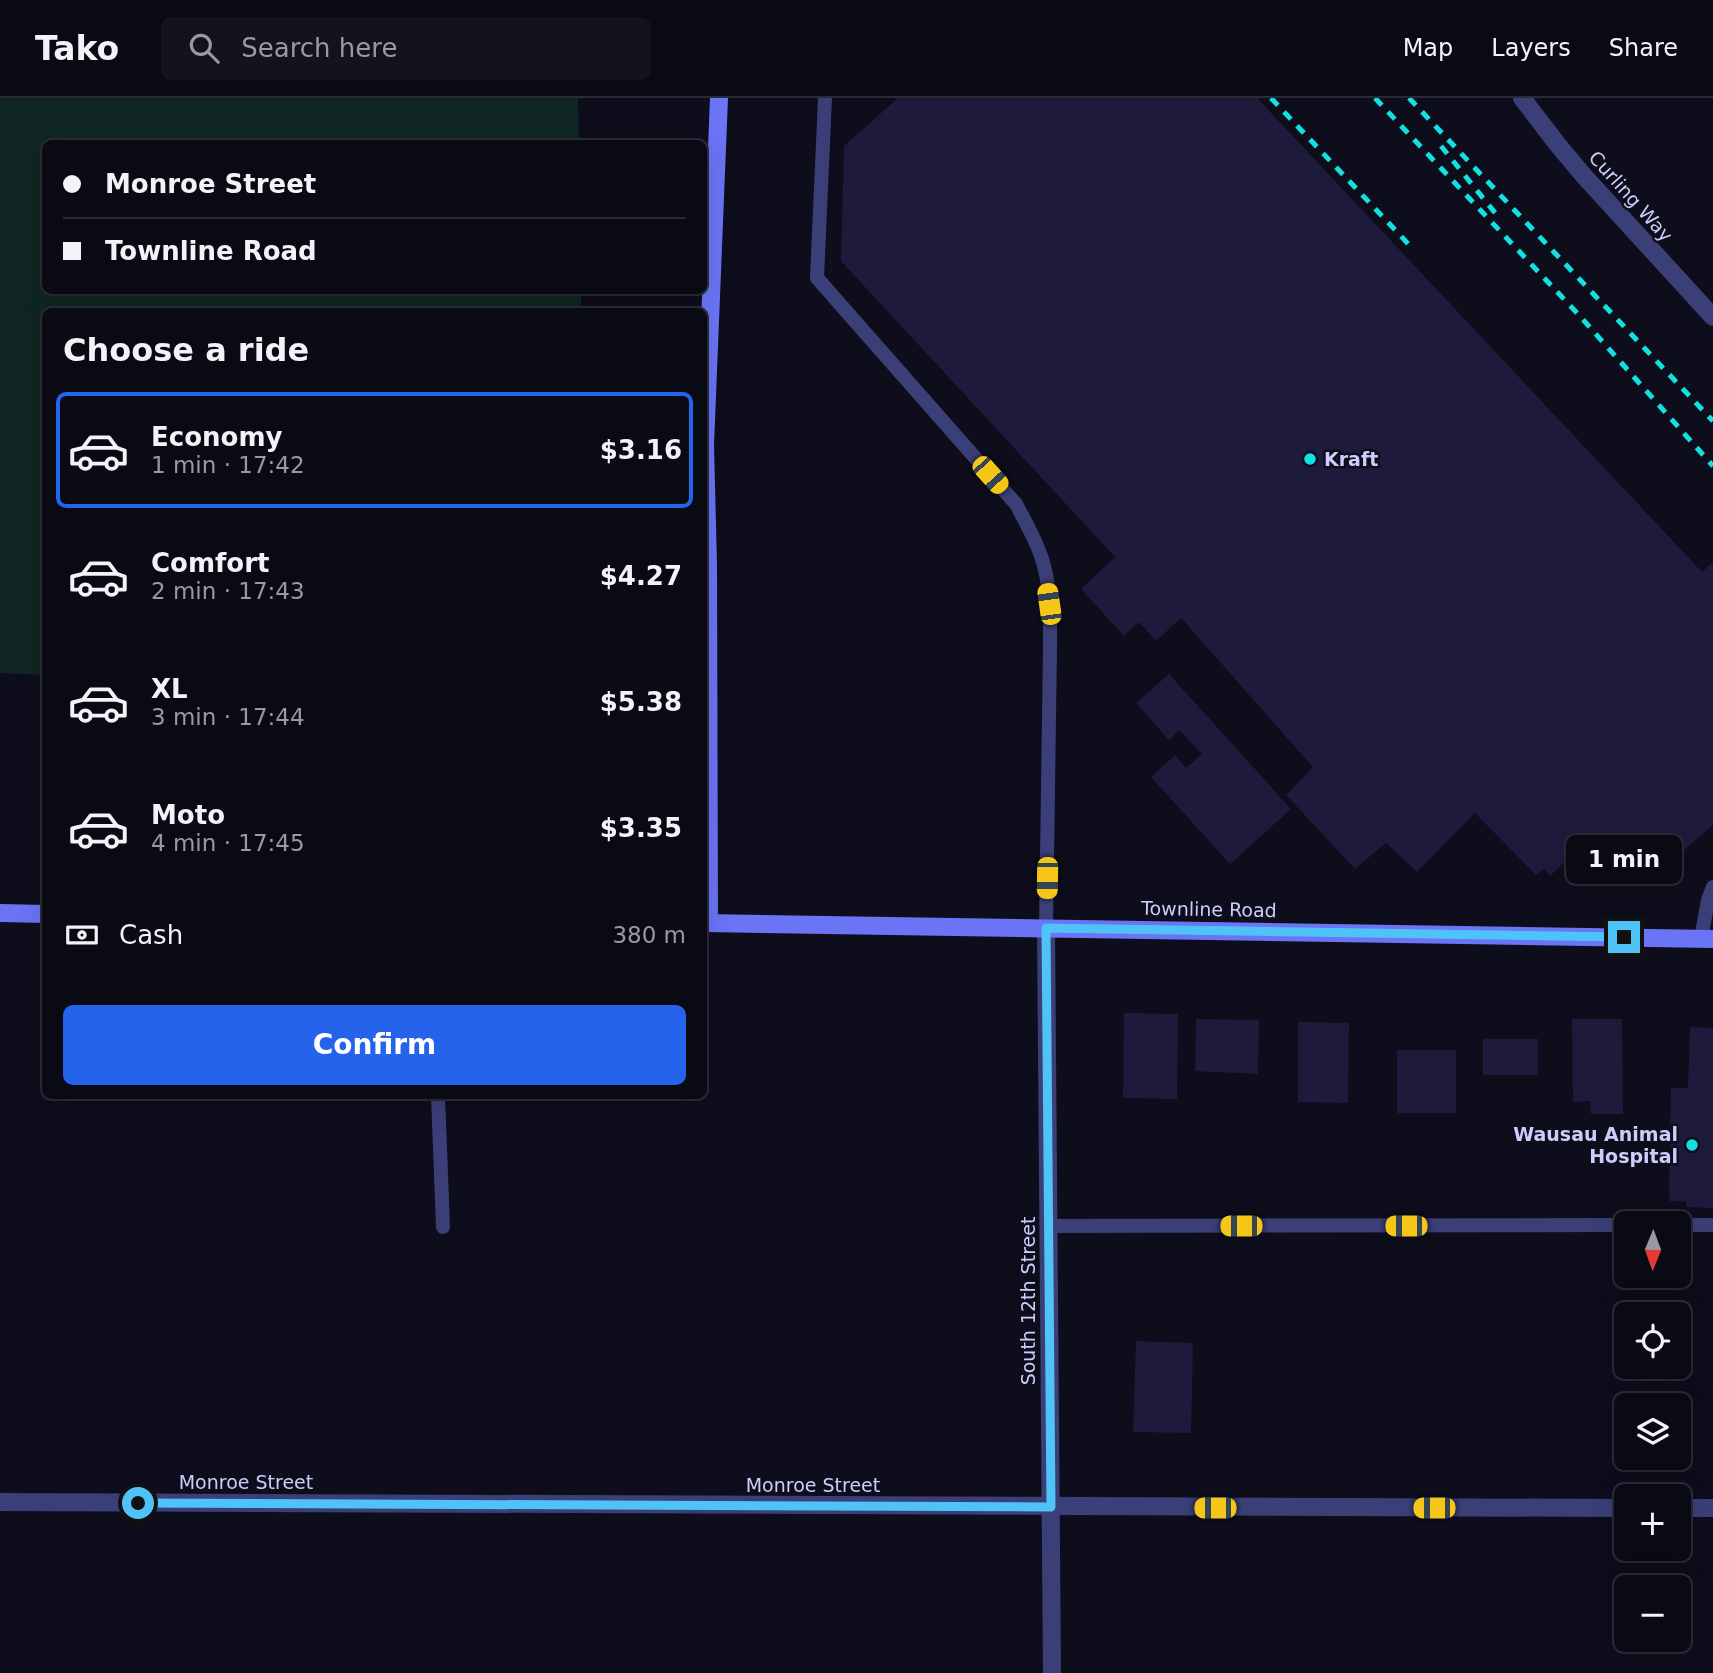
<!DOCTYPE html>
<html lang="en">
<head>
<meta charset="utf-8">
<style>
  :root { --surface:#0a0a15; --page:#13131e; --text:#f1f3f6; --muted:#999aa0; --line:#2a2b34; --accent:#2563eb }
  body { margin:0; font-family:"DejaVu Sans",sans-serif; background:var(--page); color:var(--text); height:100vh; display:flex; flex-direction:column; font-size:26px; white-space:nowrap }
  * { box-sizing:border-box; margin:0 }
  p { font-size:23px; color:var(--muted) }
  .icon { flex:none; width:38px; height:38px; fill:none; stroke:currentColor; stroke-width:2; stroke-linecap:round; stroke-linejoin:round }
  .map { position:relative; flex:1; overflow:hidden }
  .side { position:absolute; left:42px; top:210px; width:665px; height:791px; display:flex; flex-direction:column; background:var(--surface); border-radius:10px; box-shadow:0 7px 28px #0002,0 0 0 2px var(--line) }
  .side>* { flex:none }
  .banner { position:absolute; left:42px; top:42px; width:665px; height:154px; border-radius:10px; box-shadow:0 7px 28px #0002,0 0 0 2px var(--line); display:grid; align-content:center; height:154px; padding:0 21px; background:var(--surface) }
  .needle { width:46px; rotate:181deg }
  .tools { position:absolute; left:1614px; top:1113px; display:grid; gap:14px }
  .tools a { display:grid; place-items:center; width:77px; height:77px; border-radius:10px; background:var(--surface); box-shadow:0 7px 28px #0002,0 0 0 2px var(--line); font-size:35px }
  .end { position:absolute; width:32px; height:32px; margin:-16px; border:9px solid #4fc3f7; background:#111; box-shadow:0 0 0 4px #111 }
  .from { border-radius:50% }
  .bubble { position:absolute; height:49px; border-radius:10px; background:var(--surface); box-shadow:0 7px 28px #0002,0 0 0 2px var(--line); font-size:23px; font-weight:600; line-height:49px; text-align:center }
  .car { position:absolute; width:21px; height:42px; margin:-21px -10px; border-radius:9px; box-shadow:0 0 5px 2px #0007; background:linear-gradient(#f5c518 24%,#345 0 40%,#f5c518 0 76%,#345 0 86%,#f5c518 0) }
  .banner b { display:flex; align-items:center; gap:24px; height:66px; font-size:26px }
  .banner b+b { border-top:2px solid var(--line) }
  .banner i { width:18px; height:18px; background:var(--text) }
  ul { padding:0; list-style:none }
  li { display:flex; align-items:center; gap:21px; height:116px; margin:0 14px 10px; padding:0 7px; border:4px solid transparent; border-radius:10px }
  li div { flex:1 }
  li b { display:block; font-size:26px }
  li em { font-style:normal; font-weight:600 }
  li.active { border-color:var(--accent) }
  li>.icon { width:63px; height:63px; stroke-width:1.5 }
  h2 { padding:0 21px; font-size:32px; line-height:84px }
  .pay { display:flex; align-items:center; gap:18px; height:77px; padding:0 21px; font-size:26px }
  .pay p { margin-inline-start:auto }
  .primary-button { display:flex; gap:14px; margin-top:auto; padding:14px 21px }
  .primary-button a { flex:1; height:80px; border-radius:10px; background:var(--accent); color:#fff; font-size:28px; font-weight:600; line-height:80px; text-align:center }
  header { display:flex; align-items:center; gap:42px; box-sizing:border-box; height:98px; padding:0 35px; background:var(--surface); border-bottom:2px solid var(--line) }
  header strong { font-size:33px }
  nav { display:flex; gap:38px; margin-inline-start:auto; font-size:24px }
  .search { width:490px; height:63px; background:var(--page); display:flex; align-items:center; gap:18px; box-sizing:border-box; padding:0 24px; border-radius:10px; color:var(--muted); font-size:26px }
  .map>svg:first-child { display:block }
  .green { fill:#102623 }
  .building { fill:#1e1a3c }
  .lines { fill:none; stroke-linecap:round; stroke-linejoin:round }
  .lane { stroke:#3b3f78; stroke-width:14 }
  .street { stroke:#3b3f78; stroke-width:18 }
  .secondary { stroke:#6a74f4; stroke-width:18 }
  .rail { stroke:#11e1e2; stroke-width:5; stroke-dasharray:10 9; stroke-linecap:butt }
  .route { stroke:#4fc3f7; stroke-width:9 }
  .poi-dot { fill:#11e1e2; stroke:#0e0d1c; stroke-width:2.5 }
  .labels { text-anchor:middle; stroke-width:5; stroke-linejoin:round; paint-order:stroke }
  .street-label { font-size:19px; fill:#cdccfb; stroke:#0e0d1c }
  .poi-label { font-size:19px; font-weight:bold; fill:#cdccfb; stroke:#0e0d1c; text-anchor:start }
</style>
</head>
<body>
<header>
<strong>Tako</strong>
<div class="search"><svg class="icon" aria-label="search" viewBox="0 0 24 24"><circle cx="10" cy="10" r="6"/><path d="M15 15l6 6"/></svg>Search here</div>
<nav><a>Map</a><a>Layers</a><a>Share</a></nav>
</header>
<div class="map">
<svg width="1713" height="1575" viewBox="0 0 1713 1575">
  <rect width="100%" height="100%" fill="#0e0d1c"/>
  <!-- green -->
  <path class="green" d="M 0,0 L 578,0 L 579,45 L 46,46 L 46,192 L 581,192 L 581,213 L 46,214 L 45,577 L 0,575 Z"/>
  <!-- building -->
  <g class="building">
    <path d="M 898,0 L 1257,0 L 1702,474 L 1713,464 L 1713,727 L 1667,767 L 1649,749 L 1605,785 L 1576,753 L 1550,778 L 1544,771 L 1536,777 L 1475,715 L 1417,774 L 1386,745 L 1355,771 L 1286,697 L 1313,669 L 1181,520 L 1156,543 L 1139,524 L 1124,538 L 1081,491 L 1115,459 L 841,163 L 844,48 Z"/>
    <path d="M 1169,576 L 1291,711 L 1230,766 L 1151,679 L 1175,657 L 1186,670 L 1202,656 L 1179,632 L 1169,642 L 1136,605 Z"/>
    <path d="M 1124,915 L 1178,916 L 1177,1001 L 1123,1000 Z"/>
    <path d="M 1196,921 L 1259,922 L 1258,976 L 1195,973 Z"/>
    <path d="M 1572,921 L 1622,921 L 1623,1016 L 1591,1016 L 1590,1003 L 1573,1004 Z"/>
    <path d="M 1298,924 L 1349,925 L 1348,1005 L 1298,1004 Z"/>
    <path d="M 1690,929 L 1713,930 L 1713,1110 L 1686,1109 L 1686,1103 L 1669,1103 L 1671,990 L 1688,990 Z"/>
    <rect x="1483" y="941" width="55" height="36"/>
    <rect x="1397" y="952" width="59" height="63"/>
    <path d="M 1136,1243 L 1193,1245 L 1191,1335 L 1133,1334 Z"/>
  </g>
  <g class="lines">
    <!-- lane -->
    <g class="lane">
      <path d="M 825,0 L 817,180 L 1016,406 C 1027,427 1040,449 1045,472 C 1051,497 1050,524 1050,550 L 1046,830"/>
      <path d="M 1701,841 L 1708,802 L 1713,789"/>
      <path d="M 438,998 L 443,1129"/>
      <path d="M 1678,1127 L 1713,1127"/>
      <path d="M 1048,1128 L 1626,1127"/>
    </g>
    <!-- street -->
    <g class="street">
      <path d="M 1522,0 L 1558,47 L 1584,78 L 1713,219"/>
      <path d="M 1046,830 L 1052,1575"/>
      <path d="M 0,1404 L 1626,1410"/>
      <path d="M 1678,1410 L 1713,1410"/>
    </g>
    <!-- secondary -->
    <g class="secondary">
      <path d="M 0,815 L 46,816"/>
      <path d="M 704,825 L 1713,841"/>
      <path d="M 709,825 L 708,467 L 705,347 L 719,0"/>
    </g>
    <!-- rail -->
    <g class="rail">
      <path d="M 1271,0 L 1414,152"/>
      <path d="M 1375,0 L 1578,216 L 1713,368"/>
      <path d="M 1409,0 L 1713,323"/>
      <path d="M 1441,48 L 1496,116"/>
    </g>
  </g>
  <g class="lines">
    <!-- route -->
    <path class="route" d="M 138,1405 L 1051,1409 L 1046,830 L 1624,839"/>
  </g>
  <!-- markers -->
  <g class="poi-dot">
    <circle cx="1310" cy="361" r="7"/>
    <circle cx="1692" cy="1047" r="7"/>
  </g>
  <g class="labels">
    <!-- street labels -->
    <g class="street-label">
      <text transform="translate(1631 98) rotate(48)" y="7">Curling Way</text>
      <text transform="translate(1209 811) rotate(1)" y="7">Townline Road</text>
      <text transform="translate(1028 1203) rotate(-90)" y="7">South 12th Street</text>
      <text x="246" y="1391">Monroe Street</text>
      <text x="813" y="1394">Monroe Street</text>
    </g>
    <!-- poi labels -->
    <g class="poi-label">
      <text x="1324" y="368">Kraft</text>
      <text x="1678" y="1043" text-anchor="end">Wausau Animal<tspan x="1678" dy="22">Hospital</tspan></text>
    </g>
  </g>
</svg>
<div class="tools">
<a><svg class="needle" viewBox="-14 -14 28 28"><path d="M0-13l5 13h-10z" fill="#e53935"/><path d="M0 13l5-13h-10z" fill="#999aa0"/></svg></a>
<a><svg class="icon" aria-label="locate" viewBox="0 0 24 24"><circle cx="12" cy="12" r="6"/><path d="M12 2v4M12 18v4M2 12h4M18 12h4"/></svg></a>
<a><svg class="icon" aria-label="layers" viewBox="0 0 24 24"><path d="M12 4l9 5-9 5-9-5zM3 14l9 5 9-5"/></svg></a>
<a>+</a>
<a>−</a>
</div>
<i class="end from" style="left:138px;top:1405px"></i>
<i class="end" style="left:1624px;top:839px"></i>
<div class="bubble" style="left:1566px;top:737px;width:116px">1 min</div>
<i class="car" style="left:990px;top:377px;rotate:138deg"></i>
<i class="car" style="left:1049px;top:506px;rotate:352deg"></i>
<i class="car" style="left:1047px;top:780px;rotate:181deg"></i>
<i class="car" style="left:1241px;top:1128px;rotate:270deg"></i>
<i class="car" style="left:1406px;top:1128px;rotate:270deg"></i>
<i class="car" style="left:1215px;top:1410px;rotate:270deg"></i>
<i class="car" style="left:1434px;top:1410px;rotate:270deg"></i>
<div class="banner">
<b><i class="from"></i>Monroe Street</b>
<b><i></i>Townline Road</b>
</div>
<section class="side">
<h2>Choose a ride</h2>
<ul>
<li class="active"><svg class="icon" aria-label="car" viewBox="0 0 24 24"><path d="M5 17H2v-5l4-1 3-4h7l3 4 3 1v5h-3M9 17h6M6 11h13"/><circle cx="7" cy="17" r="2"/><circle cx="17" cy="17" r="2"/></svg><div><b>Economy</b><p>1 min · 17:42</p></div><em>$3.16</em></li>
<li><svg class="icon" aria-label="car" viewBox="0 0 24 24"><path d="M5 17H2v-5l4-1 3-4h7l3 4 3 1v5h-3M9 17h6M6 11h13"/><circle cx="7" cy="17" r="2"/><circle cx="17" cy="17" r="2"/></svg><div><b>Comfort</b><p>2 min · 17:43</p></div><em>$4.27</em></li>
<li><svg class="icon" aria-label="car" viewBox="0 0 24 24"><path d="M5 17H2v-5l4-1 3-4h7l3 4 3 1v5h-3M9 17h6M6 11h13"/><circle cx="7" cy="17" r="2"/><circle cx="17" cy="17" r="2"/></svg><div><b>XL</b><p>3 min · 17:44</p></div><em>$5.38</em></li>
<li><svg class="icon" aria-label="car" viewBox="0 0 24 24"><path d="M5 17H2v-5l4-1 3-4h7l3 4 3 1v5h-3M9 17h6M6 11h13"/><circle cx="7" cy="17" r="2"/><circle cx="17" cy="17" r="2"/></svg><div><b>Moto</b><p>4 min · 17:45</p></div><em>$3.35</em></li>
</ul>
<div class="pay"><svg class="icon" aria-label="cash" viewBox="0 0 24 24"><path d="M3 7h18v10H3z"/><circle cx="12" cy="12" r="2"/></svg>Cash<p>380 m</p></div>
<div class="primary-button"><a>Confirm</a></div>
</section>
</div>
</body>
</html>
